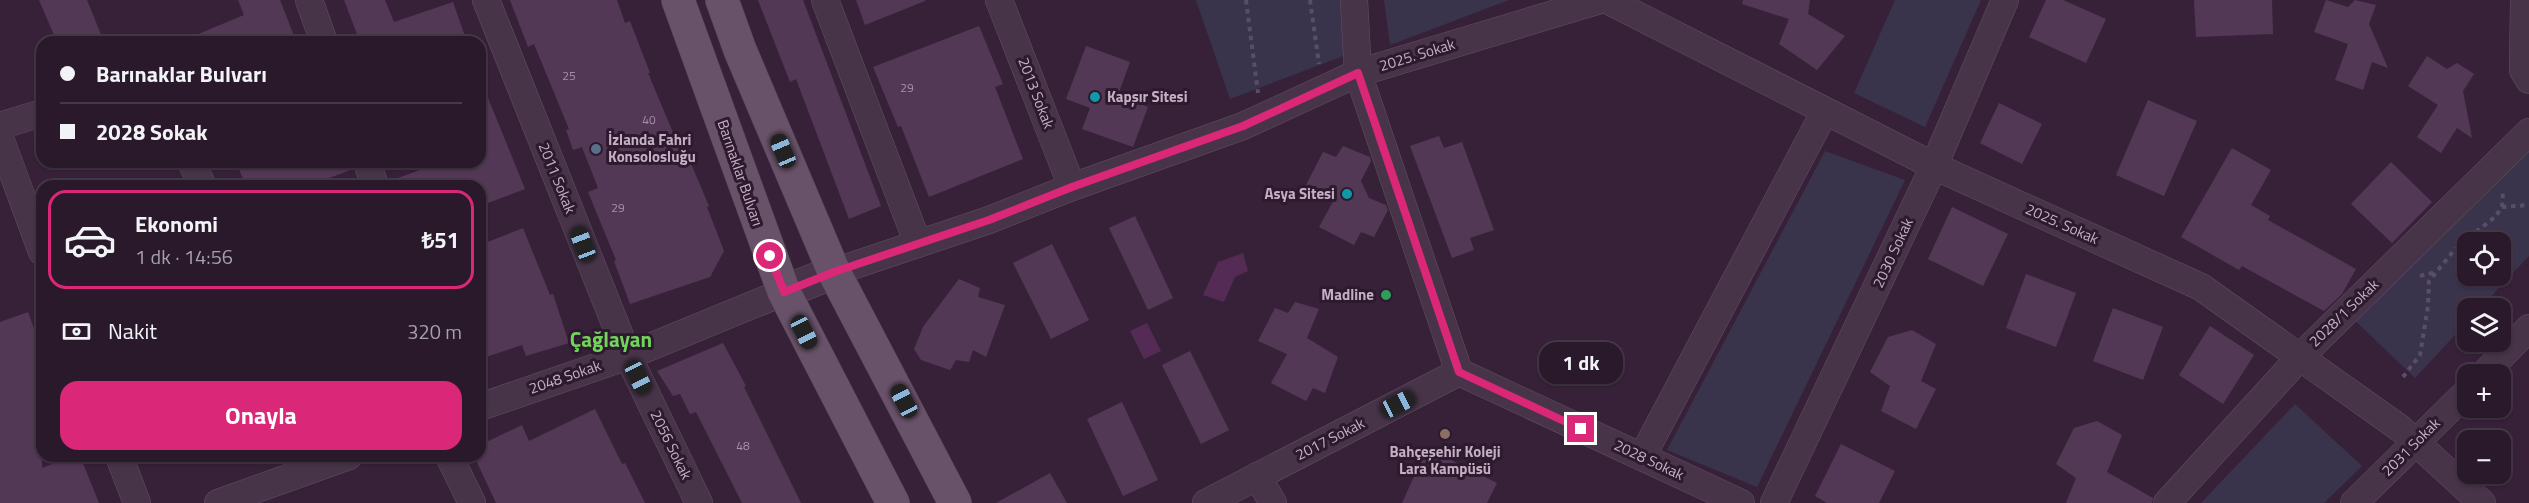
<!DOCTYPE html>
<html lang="tr">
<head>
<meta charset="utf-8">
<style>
  :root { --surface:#29192b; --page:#352637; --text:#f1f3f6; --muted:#a5a0a9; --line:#453847; --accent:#db2777 }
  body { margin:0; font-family:"Titillium Web",sans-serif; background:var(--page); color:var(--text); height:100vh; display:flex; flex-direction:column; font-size:22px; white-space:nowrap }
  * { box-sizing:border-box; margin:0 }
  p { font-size:20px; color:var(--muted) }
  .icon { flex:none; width:33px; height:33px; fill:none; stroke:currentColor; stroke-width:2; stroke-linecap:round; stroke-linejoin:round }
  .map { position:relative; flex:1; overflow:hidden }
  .details { position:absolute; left:36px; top:180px; width:450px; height:282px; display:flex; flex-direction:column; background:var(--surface); border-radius:18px; box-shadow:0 2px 4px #0004,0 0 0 2px var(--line) }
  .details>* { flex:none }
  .hud { position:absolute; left:36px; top:36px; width:450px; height:132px; border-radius:18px; box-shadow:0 2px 4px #0004,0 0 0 2px var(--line); display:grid; align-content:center; height:132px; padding:0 24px; background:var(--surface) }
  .tools { position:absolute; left:2457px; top:232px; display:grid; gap:12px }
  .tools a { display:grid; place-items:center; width:54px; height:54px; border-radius:12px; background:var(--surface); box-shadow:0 2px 4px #0004,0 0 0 2px var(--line); font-size:30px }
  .end { position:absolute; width:27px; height:27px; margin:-14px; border:8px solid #db2777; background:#fff; box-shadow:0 0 0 3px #fff }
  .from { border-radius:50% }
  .bubble { position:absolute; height:42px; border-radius:18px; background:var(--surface); box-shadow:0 2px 4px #0004,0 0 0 2px var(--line); font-size:20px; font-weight:700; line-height:42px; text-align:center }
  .car { position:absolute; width:18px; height:36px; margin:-18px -9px; border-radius:8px; box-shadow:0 0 4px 2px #0007; background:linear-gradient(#222 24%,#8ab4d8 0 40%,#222 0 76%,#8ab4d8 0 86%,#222 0) }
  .hud b { display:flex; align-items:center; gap:21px; height:57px; font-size:22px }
  .hud b+b { border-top:2px solid var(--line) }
  .hud i { width:15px; height:15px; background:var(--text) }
  ul { padding:10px 0 0; list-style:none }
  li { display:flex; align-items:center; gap:18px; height:99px; margin:0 12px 9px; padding:0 12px; border:3px solid var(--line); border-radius:18px }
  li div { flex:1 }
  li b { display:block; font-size:22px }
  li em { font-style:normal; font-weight:700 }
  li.current { border-color:var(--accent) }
  li>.icon { width:54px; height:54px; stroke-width:1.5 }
  .pay { display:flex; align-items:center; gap:15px; height:66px; padding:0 24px; font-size:22px }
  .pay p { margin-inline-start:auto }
  .primary-button { display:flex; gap:12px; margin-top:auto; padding:12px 24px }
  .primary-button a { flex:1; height:69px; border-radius:18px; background:var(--accent); color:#fff; font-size:24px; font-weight:700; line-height:69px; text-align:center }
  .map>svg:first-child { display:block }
  .green { fill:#39344c; fill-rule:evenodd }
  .water { fill:#532b55 }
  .building { fill:#533855 }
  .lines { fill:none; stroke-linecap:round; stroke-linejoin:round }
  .minor-casing { stroke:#634f64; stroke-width:28 }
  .tertiary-casing { stroke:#634f64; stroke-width:34 }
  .primary-casing { stroke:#523e52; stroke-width:34 }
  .path { stroke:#5a4e64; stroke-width:4; stroke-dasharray:4.5 4.5; stroke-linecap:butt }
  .minor { stroke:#483449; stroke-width:27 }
  .tertiary { stroke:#483449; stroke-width:33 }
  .primary { stroke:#685269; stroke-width:33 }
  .route { stroke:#db2777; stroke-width:8 }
  .culture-dot { fill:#0f9aa8; stroke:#2d1a2e; stroke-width:2 }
  .service-dot { fill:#5c6f8a; stroke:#2d1a2e; stroke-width:2 }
  .leisure-dot { fill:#2e9e5b; stroke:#2d1a2e; stroke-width:2 }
  .education-dot { fill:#8d6e63; stroke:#2d1a2e; stroke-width:2 }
  .labels { text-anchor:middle; stroke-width:6; stroke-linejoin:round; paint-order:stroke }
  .number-label { font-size:12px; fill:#a891a9 }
  .street-label { font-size:15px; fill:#c5afc5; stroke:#2d1a2e }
  .poi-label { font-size:15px; font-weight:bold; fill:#c5afc5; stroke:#2d1a2e; text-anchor:start }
  .district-label { font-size:21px; font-weight:bold; fill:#73d45c; stroke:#2d1a2e }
</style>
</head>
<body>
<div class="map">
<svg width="2529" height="503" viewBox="0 0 2529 503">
  <rect width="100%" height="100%" fill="#372139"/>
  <!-- green -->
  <g class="green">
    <path d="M 1196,0 L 1342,0 L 1346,55 L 1230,99 Z"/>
    <path d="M 1384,0 L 1509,0 L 1390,45 Z"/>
    <path d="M 1895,0 L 1981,0 L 1925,127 L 1854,93 Z"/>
    <path d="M 2529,137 L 2529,256 L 2479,309 L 2468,309 L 2467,322 L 2415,378 L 2342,308 ZM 2468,243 L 2500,243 L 2500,276 L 2468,276 Z"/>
    <path d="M 1825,151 L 1905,180 L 1757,487 L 1667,450 Z"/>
    <path d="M 2295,404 L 2362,466 L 2324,503 L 2201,503 Z"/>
  </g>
  <!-- water -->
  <g class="water">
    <path d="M 1243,253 L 1248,271 L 1235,277 L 1224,302 L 1203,295 L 1218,262 Z"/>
    <path d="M 1147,323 L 1161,351 L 1144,359 L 1130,331 Z"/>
  </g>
  <!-- building -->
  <g class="building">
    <path d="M 39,0 L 87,0 L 104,42 L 57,42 Z"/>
    <path d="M 238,0 L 280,0 L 294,36 L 279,42 L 179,42 L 244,15 Z"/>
    <path d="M 344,0 L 385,0 L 394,22 L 453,2 L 467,42 L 360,42 Z"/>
    <path d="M 510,0 L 617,0 L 625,23 L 630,21 L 650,73 L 648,73 L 682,154 L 686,152 L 709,206 L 707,207 L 724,251 L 710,277 L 630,304 L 614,261 L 616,260 L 588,192 L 598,188 L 582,147 L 573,150 L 566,130 L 569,129 L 534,44 L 528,47 Z"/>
    <path d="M 758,0 L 803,0 L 881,206 L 849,219 L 796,79 L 790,82 Z"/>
    <path d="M 856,0 L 925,0 L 925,1 L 865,25 Z"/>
    <path d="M 1743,0 L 1810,0 L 1808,14 L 1845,36 L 1817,70 L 1779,44 L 1789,19 L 1742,4 Z"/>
    <path d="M 2046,0 L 2063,0 L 2106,19 L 2086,63 L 2029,37 Z"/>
    <path d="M 2194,0 L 2272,0 L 2273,34 L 2196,37 Z"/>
    <path d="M 2326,0 L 2348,7 L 2355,0 L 2376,5 L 2369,24 L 2388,68 L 2372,62 L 2363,90 L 2335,80 L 2348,44 L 2314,32 Z"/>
    <path d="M 979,26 L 1003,84 L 995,87 L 1023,159 L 929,197 L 901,126 L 898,127 L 873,67 Z"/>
    <path d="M 1086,46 L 1130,62 L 1118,95 L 1148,107 L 1133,147 L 1082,129 L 1090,108 L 1066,99 Z"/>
    <path d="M 2427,56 L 2447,69 L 2457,63 L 2474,74 L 2463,91 L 2472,138 L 2457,128 L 2441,153 L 2417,137 L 2438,105 L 2408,86 Z"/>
    <path d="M 482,83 L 525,189 L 480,206 L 480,186 L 390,186 L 390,181 L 441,162 L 480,162 Z"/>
    <path d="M 2148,100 L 2197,121 L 2164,196 L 2116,175 Z"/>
    <path d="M 1999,103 L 2042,124 L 2022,164 L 1980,143 Z"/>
    <path d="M 1439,136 L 1444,148 L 1462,142 L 1494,230 L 1470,238 L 1474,250 L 1452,258 L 1410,146 Z"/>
    <path d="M 1343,146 L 1370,157 L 1371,161 L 1361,181 L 1369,198 L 1386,205 L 1388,210 L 1374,237 L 1361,232 L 1354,245 L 1319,227 L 1335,198 L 1306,185 L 1323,152 L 1336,157 Z"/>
    <path d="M 2232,148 L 2271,170 L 2251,205 L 2270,216 L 2268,220 L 2356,269 L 2342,294 L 2324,311 L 2242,266 L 2239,270 L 2181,237 Z"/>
    <path d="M 236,162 L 352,162 L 353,169 L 308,186 L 246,186 Z"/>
    <path d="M 2391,162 L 2432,202 L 2392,243 L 2351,204 Z"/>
    <path d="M 1952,207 L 2008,234 L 1983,286 L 1928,259 Z"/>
    <path d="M 1135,216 L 1173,298 L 1148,310 L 1109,228 Z"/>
    <path d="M 523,228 L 550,295 L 553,294 L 569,343 L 526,356 L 522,345 L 480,359 L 480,245 Z"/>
    <path d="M 1052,244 L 1089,320 L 1051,339 L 1013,263 Z"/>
    <path d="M 2026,274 L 2076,293 L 2056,347 L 2006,328 Z"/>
    <path d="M 959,279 L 980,288 L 978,297 L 1005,305 L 986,357 L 973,350 L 969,362 L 956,360 L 950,370 L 921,360 L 914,349 L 923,327 Z"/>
    <path d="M 1295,302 L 1319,309 L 1307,338 L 1338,357 L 1325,393 L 1313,388 L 1306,401 L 1271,383 L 1287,354 L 1258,341 L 1275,308 L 1288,313 Z"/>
    <path d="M 2113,308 L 2163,327 L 2143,380 L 2093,361 Z"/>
    <path d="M 28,312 L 42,350 L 42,468 L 73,456 L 80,456 L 99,503 L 0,503 L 0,322 Z"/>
    <path d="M 2210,326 L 2254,355 L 2223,404 L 2179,375 Z"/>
    <path d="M 1912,330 L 1936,344 L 1921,381 L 1936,389 L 1916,429 L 1881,411 L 1890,386 L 1870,372 L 1888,337 Z"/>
    <path d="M 723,343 L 746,386 L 744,387 L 801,503 L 742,503 L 696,412 L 690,414 L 680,394 L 673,396 L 657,371 Z"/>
    <path d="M 1190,351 L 1229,430 L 1201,444 L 1162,365 Z"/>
    <path d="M 1122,402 L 1158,480 L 1123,496 L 1087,419 Z"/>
    <path d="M 595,409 L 622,464 L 625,463 L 645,503 L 496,503 L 474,456 L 480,456 L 480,445 L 522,425 L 529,441 Z"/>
    <path d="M 2097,421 L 2122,435 L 2107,472 L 2153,498 L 2152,503 L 2066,503 L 2076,478 L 2056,464 L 2074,428 Z"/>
    <path d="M 1841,444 L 1895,471 L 1879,503 L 1827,503 L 1815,496 Z"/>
    <path d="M 1427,448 L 1497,483 L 1487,503 L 1402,503 Z"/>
    <path d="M 1050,473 L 1067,503 L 996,503 Z"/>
  </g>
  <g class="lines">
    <!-- minor casing -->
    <g class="minor-casing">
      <g id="minor">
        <path d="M 309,0 L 324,42"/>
        <path d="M 486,0 L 628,356 L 699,503"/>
        <path d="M 825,0 L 918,244"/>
        <path d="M 999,0 L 1072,187"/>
        <path d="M 1607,0 L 1934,166 L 2201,287 L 2401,429 L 2482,503"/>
        <path d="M 2524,0 L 2523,70 L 2529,80"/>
        <path d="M 0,126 L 42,113"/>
        <path d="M 0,138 L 42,252"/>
        <path d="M 191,162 L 203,186"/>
        <path d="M 367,162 L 375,186"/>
        <path d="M 834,272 L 989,220 L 1072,187 L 1243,126 L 1358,73 L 1600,0"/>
        <path d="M 1459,372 L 1741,503"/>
        <path d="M 2483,375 L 2529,328"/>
        <path d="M 480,407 L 628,356 L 784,292"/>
        <path d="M 119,456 L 137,503"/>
        <path d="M 449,456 L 472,503"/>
        <path d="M 1642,457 L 1825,111"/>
        <path d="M 1257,476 L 1273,503"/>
        <path d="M 218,503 L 349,456"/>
        <path d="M 1206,503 L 1459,372 L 1358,73 L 1354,0"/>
        <path d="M 1774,503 L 1934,166 L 2005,0"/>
        <path d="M 2167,503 L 2300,357 L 2529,132"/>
        <path d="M 2354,503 L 2468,391"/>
      </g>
    </g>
    <!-- tertiary casing -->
    <g class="tertiary-casing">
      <path id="tertiary" d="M 784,292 L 834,272"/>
    </g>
    <!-- primary casing -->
    <g class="primary-casing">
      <g id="primary">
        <path d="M 678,0 L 784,292 L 893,503"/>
        <path d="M 722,0 L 740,50 L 834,272 L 955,503"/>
      </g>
    </g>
    <!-- path -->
    <g class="path">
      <path d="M 1246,0 L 1258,93"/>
      <path d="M 1310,0 L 1319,64"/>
      <path d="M 2502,207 L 2529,205"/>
      <path d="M 2420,276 L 2436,272"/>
      <path d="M 2403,377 L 2420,355 L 2428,306 L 2429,281 L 2456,248 L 2495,217 L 2502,207 L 2503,193"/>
    </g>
    <!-- minor -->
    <use href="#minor" class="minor"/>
    <!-- tertiary -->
    <use href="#tertiary" class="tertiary"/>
    <!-- primary -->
    <use href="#primary" class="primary"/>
  </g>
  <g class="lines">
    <!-- route -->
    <path class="route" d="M 770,256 L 784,292 L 834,272 L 989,220 L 1072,187 L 1243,126 L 1358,73 L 1459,372 L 1581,429"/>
  </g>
  <!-- markers -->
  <g class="culture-dot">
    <circle cx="1095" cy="97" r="6"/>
    <circle cx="1347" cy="194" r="6"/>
  </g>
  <circle class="service-dot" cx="596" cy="149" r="6"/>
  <circle class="leisure-dot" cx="1386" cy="295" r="6"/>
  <circle class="education-dot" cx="1445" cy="434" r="6"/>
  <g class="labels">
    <!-- number labels -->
    <g class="number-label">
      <text x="569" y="80">25</text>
      <text x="907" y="92">29</text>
      <text x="649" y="124">40</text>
      <text x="618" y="212">29</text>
      <text x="743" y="450">48</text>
    </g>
    <!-- street labels -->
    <g class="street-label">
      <text transform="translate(1417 55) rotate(-17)" y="5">2025. Sokak</text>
      <text transform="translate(1036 93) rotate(69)" y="5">2013 Sokak</text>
      <text transform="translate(740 173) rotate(71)" y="5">Barınaklar Bulvarı</text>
      <text transform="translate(557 178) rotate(68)" y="5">2011 Sokak</text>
      <text transform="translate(2062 224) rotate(24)" y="5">2025. Sokak</text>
      <text transform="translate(1893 253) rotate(-65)" y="5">2030 Sokak</text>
      <text transform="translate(2344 313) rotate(-44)" y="5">2028/1 Sokak</text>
      <text transform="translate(565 377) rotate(-19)" y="5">2048 Sokak</text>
      <text transform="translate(1330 439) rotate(-27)" y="5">2017 Sokak</text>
      <text transform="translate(671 445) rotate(64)" y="5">2056 Sokak</text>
      <text transform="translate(2411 447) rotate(-45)" y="5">2031 Sokak</text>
      <text transform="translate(1649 460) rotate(25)" y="5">2028 Sokak</text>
    </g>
    <!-- poi labels -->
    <g class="poi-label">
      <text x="1107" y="102">Kapşır Sitesi</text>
      <text x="608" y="145">İzlanda Fahri<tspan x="608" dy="17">Konsolosluğu</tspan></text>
      <text x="1335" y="199" text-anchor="end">Asya Sitesi</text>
      <text x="1374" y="300" text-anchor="end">Madline</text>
      <text x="1445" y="457" text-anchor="middle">Bahçeşehir Koleji<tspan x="1445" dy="17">Lara Kampüsü</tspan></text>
    </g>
    <!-- district labels -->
    <g class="district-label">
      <text x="611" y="347">Çağlayan</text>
    </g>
  </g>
</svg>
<div class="tools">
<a><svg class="icon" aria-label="locate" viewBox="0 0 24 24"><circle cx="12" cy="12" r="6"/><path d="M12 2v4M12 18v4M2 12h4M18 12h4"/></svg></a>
<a><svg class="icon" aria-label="layers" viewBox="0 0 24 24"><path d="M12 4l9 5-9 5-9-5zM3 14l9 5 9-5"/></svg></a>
<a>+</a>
<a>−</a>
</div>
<i class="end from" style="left:770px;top:256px"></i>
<i class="end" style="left:1581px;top:429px"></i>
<div class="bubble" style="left:1539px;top:342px;width:84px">1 dk</div>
<i class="car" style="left:783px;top:151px;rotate:337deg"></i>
<i class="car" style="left:583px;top:244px;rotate:339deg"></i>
<i class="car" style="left:804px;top:332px;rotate:153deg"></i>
<i class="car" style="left:638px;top:377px;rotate:154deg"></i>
<i class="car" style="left:904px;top:401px;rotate:332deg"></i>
<i class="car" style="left:1398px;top:404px;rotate:63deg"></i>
<div class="hud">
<b><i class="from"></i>Barınaklar Bulvarı</b>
<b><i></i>2028 Sokak</b>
</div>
<section class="details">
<ul>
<li class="current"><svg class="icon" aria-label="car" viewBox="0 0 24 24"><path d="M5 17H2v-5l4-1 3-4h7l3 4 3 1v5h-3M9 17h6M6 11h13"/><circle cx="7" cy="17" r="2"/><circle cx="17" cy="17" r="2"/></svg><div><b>Ekonomi</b><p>1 dk · 14:56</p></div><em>₺51</em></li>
</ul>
<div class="pay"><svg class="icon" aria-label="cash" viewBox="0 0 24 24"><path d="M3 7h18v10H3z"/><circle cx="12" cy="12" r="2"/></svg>Nakit<p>320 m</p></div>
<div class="primary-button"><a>Onayla</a></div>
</section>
</div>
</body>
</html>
